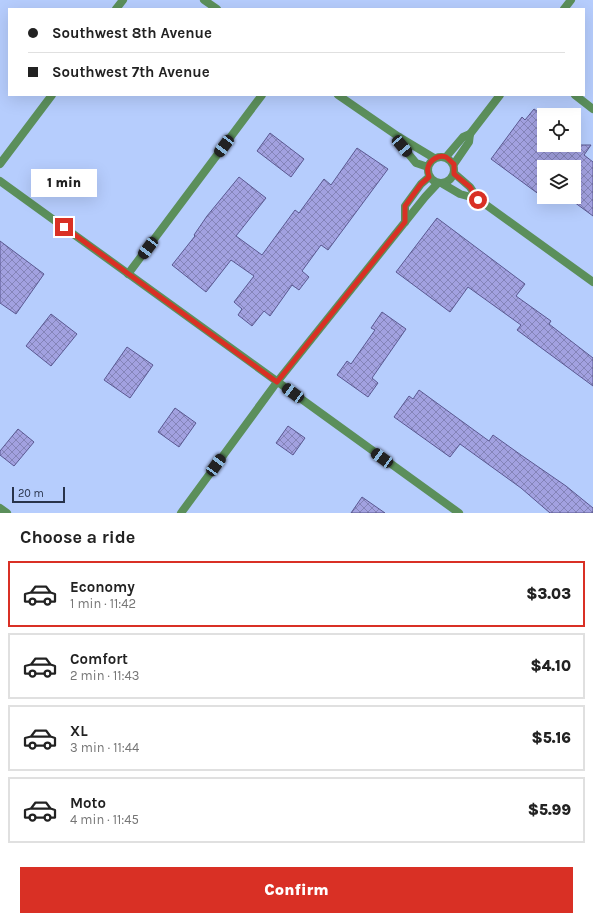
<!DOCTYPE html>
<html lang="en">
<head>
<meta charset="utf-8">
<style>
  :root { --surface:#fff; --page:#f6f6f6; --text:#222; --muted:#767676; --line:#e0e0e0; --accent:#d93025 }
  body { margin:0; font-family:Karla,sans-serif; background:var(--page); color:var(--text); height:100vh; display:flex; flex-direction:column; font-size:15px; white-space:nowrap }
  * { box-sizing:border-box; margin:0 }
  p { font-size:13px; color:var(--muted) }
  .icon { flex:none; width:22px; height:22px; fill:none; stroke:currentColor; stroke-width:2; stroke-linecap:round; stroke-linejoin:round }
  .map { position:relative; height:513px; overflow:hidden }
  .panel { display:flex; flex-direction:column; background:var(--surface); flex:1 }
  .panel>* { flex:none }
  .banner { position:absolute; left:8px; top:8px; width:577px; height:88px; border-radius:0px; box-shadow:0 4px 16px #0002; display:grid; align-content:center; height:88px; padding:0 20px; background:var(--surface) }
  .tools { position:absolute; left:537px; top:108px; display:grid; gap:8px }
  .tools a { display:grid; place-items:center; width:44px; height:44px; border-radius:0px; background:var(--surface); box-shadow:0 4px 16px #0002; font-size:20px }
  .scale { position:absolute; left:12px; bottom:10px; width:53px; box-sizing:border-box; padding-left:4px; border:2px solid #28334b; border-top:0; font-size:11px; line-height:14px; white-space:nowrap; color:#28334b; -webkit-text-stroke:3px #b6cdfd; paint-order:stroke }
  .end { position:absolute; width:18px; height:18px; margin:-9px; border:5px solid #d93025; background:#fff; box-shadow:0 0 0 2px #fff }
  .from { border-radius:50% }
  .bubble { position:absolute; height:28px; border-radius:0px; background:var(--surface); box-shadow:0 4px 16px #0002; font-size:13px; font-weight:800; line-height:28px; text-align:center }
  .car { position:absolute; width:12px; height:24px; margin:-12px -6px; border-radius:5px; box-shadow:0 0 3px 1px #0007; background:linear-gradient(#222 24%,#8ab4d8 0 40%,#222 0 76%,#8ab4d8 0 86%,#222 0) }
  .banner b { display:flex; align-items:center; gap:14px; height:38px; font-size:15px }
  .banner b+b { border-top:1px solid var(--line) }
  .banner i { width:10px; height:10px; background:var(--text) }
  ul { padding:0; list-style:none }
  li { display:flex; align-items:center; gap:12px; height:66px; margin:0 8px 6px; padding:0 12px; border:2px solid var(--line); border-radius:0px }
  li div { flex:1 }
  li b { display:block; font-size:15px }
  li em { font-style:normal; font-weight:800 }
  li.active { border-color:var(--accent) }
  li>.icon { width:36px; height:36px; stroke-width:1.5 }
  h2 { padding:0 20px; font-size:18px; line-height:48px }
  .action { display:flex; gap:8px; margin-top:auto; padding:8px 20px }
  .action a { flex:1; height:46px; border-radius:0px; background:var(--accent); color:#fff; font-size:16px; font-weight:800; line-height:46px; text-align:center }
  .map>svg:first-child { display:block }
  .building { fill:url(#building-cross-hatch); stroke:#5a5891 }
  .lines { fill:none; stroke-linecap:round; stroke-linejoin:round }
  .service { stroke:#5b8f5b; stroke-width:8 }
  .minor { stroke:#5b8f5b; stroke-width:8 }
  .route { stroke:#d93025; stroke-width:5 }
</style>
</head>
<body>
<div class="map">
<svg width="593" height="513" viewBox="0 0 593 513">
  <defs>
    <pattern id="building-cross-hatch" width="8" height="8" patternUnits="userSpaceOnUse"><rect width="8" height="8" fill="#a2a1e0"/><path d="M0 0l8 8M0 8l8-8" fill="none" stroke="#8484b8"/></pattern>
  </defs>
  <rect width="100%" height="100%" fill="#b6cdfd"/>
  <!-- building -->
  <g class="building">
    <path d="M 534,109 L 544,116 L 544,145 L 591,145 L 584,155 L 593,162 L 593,216 L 574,202 L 574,167 L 544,167 L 544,198 L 491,159 L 522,117 L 525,120 Z"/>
    <path d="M 270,133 L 304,159 L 291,177 L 257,151 Z"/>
    <path d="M 357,148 L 388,169 L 328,250 L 321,245 L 302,271 L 309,277 L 299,290 L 292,285 L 270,316 L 264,311 L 252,326 L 238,315 L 242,309 L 234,302 L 254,276 L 231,260 L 206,292 L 172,265 L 195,236 L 194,235 L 207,216 L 239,177 L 266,198 L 236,236 L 262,255 L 295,210 L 299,213 L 324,179 L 331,185 Z"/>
    <path d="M 437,218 L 525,284 L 516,296 L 551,321 L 549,324 L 593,358 L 593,386 L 517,330 L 521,325 L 468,287 L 450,312 L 396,272 Z"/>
    <path d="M 0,241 L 44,274 L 16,314 L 0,303 Z"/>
    <path d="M 382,312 L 406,329 L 372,378 L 378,383 L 368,397 L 337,375 L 347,361 L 351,364 L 375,330 L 371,328 Z"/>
    <path d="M 51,314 L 77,334 L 51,366 L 26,346 Z"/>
    <path d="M 127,347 L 153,365 L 130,398 L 104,380 Z"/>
    <path d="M 419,390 L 489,441 L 493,435 L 521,455 L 566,486 L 593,508 L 593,513 L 550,513 L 521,488 L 460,444 L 450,457 L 394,417 L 409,396 L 413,399 Z"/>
    <path d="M 175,408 L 196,423 L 179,447 L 158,432 Z"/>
    <path d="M 288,426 L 305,438 L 293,455 L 276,443 Z"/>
    <path d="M 18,429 L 34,442 L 14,466 L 0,455 L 0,451 Z"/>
    <path d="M 362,497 L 385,513 L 351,513 Z"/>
  </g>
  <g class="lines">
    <!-- service -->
    <path class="service" d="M 575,95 L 593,109"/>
    <!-- minor -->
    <g class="minor">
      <path d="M 204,0 L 217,9"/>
      <path d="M 116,9 L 123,0"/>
      <path d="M 564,9 L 571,0"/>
      <path d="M 338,95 L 399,137 L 434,158"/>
      <path d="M 399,137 L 402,146 L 416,163 L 428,167"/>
      <circle cx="441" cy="170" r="13"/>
      <path d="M 446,157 L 463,137 L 470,134"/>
      <path d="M 0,164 L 52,95"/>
      <path d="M 454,164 L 469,142 L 470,134 L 500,95"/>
      <path d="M 455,174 L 470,187 L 478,199"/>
      <path d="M 0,181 L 459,513"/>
      <path d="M 443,184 L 460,194 L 478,199 L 593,282"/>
      <path d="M 405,222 L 405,206 L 421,184 L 429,177"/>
      <path d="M 128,274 L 262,95"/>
      <path d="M 0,508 L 7,513"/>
      <path d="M 181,513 L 277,382 L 425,197 L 437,184"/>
    </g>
  </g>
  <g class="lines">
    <!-- route -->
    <path class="route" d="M 64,227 L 277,382 L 405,222 L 405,206 L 421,184 L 429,177 C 428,174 427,170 428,167 C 430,160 439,154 446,157 C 449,159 451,162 454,164 L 454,174 L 470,187 L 478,200"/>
  </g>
</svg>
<div class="tools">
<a><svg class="icon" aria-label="locate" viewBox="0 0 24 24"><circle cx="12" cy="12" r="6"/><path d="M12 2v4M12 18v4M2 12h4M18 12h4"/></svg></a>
<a><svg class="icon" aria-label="layers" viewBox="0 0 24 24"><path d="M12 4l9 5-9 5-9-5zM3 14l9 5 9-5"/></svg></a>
</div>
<div class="scale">20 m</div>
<i class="end from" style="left:478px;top:200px"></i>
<i class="end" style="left:64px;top:227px"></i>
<div class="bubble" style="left:31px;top:169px;width:66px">1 min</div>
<i class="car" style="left:224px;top:146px;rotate:217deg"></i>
<i class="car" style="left:402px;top:146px;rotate:140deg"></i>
<i class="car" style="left:148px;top:248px;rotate:217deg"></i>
<i class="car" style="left:293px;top:393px;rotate:306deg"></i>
<i class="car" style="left:382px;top:458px;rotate:306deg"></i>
<i class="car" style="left:216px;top:465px;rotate:36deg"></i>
<div class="banner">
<b><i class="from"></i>Southwest 8th Avenue</b>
<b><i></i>Southwest 7th Avenue</b>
</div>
</div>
<section class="panel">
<h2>Choose a ride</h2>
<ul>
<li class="active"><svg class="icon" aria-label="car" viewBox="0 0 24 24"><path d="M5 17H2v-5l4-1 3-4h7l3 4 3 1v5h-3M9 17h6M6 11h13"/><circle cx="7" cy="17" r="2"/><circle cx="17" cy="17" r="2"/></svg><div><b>Economy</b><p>1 min · 11:42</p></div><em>$3.03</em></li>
<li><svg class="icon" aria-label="car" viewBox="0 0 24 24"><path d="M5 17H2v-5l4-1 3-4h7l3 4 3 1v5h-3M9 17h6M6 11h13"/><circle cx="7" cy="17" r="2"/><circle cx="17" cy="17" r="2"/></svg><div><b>Comfort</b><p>2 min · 11:43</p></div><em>$4.10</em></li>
<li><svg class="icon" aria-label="car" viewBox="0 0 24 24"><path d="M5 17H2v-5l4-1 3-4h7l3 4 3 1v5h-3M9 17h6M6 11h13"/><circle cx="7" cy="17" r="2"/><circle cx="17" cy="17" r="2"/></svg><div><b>XL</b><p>3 min · 11:44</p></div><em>$5.16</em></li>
<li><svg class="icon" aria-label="car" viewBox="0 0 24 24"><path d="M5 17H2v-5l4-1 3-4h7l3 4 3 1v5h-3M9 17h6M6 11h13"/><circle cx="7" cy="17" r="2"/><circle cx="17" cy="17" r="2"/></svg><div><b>Moto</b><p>4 min · 11:45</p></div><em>$5.99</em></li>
</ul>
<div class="action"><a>Confirm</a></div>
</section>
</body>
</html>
